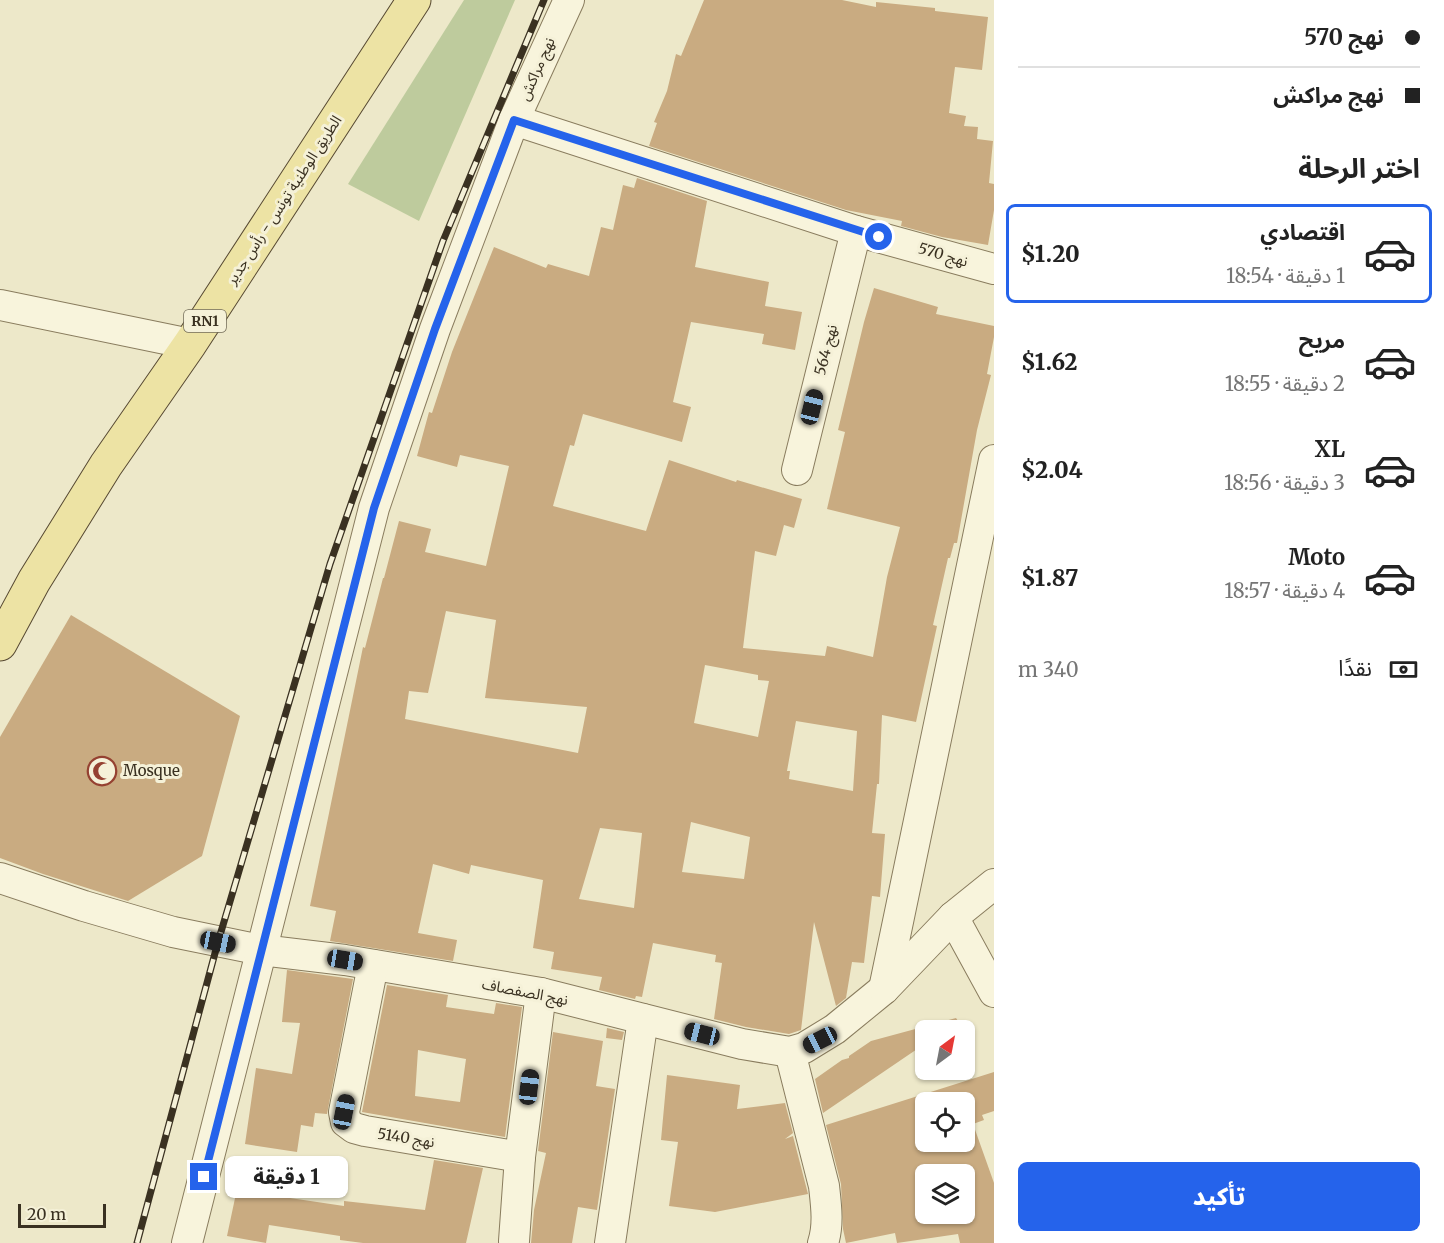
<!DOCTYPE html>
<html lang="ar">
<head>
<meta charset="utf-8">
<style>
  :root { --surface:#fff; --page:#f2f2f2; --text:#222; --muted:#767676; --line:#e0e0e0; --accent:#2563eb }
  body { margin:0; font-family:Merriweather,"Noto Sans Arabic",serif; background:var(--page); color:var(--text); direction:rtl; height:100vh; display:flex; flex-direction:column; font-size:22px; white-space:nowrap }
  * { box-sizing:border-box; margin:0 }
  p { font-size:20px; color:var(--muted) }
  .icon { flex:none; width:33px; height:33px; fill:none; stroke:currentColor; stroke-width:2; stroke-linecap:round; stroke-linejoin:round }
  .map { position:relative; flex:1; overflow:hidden; direction:ltr }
  .sheet { display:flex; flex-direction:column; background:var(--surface); width:450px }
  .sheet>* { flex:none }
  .guide { display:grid; align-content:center; height:132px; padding:0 24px; background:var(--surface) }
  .needle { width:39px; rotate:32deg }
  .tools { position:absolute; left:915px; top:1020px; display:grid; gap:12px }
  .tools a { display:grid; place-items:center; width:60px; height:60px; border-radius:9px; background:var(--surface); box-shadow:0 2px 4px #0004; font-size:30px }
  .scale { position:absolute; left:18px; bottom:15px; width:88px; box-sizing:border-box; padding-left:6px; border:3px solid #3a3121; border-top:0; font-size:16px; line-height:21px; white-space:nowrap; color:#3a3121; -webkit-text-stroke:4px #f5f1d8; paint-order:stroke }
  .end { position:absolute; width:27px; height:27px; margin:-14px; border:8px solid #2563eb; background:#fff; box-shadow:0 0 0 3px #fff }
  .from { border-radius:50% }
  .bubble { position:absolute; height:42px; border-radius:9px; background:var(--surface); box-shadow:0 2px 4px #0004; font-size:20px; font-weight:800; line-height:42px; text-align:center; direction:rtl }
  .car { position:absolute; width:18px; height:36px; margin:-18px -9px; border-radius:8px; box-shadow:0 0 4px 2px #0007; background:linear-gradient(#222 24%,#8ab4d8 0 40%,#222 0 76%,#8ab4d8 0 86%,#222 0) }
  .guide b { display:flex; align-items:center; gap:21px; height:57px; font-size:22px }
  .guide b+b { border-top:2px solid var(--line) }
  .guide i { width:15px; height:15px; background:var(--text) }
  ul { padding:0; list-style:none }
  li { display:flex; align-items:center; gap:18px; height:99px; margin:0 12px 9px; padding:0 12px; border:3px solid transparent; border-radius:9px }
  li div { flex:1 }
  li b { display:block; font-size:22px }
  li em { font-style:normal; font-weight:800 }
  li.on { border-color:var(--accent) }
  li>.icon { width:54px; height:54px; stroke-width:1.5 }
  h2 { padding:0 24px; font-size:27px; line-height:72px }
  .pay { display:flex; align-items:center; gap:15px; height:66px; padding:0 24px; font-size:22px }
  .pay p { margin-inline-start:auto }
  .primary-button { display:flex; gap:12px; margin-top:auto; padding:12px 24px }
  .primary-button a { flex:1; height:69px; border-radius:9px; background:var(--accent); color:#fff; font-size:24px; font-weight:800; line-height:69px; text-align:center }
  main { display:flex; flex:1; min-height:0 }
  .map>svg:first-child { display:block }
  .green { fill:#becb9d }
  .building { fill:#c9ab81; fill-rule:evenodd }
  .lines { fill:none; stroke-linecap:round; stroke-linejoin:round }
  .minor-casing { stroke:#897c5e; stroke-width:32 }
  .major-casing { stroke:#574932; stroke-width:35 }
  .minor { stroke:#f8f4dc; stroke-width:30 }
  .major { stroke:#ede3a4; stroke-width:33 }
  .rail-casing { stroke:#3a3121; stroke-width:7 }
  .rail { stroke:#f5f1d8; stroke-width:4.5; stroke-dasharray:14; stroke-linecap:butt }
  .route { stroke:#2563eb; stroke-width:8 }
  .labels { text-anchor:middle; stroke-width:6; stroke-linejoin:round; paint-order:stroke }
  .shield { fill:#f5f1d8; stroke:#726b58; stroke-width:1.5 }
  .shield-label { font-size:14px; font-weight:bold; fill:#3a3121 }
  .street-label { font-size:15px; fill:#3a3121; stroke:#f5f1d8 }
  .poi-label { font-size:15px; fill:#3a3121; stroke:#f5f1d8; text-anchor:start }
</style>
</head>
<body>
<main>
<section class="sheet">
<div class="guide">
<b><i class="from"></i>نهج 570</b>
<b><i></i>نهج مراكش</b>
</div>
<h2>اختر الرحلة</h2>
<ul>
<li class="on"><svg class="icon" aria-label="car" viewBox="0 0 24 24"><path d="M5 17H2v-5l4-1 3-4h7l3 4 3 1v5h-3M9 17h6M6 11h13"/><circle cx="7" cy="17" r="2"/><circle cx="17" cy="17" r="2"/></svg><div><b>اقتصادي</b><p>1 دقيقة · 18:54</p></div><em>$1.20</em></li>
<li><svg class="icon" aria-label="car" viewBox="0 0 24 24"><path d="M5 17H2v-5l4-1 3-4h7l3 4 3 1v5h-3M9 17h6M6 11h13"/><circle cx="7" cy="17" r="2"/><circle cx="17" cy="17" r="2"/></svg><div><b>مريح</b><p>2 دقيقة · 18:55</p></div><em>$1.62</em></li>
<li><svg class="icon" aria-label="car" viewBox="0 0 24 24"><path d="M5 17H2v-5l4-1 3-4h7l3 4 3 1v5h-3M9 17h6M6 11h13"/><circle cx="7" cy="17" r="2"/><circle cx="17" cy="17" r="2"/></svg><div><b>XL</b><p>3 دقيقة · 18:56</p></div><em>$2.04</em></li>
<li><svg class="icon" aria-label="car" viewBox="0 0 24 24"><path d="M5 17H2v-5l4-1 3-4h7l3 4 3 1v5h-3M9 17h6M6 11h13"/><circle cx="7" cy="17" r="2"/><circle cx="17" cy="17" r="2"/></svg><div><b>Moto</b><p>4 دقيقة · 18:57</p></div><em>$1.87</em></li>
</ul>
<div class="pay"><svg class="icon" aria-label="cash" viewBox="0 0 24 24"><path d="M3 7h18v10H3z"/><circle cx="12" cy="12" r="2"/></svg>نقدًا<p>340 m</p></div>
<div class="primary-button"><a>تأكيد</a></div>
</section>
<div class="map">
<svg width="994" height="1243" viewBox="0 0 994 1243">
  <rect width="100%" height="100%" fill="#ede8c9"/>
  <!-- green -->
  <path class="green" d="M 464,0 L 515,0 L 419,221 L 348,184 Z"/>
  <!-- building -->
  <g class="building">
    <path d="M 704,0 L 842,0 L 876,7 L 876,2 L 935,8 L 935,11 L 988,17 L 982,70 L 955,67 L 949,113 L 966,116 L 964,126 L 978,127 L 977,139 L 993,141 L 989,183 L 994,184 L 994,210 L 988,245 L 942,237 L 901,226 L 902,221 L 846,210 L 649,146 L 657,123 L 654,122 L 667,91 L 676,54 L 681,56 Z"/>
    <path d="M 637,178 L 707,201 L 695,267 L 769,282 L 765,306 L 802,312 L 795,350 L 762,344 L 764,334 L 691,322 L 673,402 L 691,407 L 682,442 L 583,414 L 574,446 L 570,445 L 553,506 L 646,531 L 669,460 L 736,482 L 737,480 L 802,499 L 794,528 L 784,525 L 776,556 L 755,551 L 743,648 L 825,656 L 827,646 L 873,657 L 887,577 L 900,527 L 827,509 L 845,432 L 838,430 L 864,322 L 874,288 L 938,307 L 936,314 L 994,326 L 994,337 L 987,374 L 991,375 L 977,430 L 957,543 L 954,543 L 950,558 L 948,558 L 933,625 L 937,626 L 916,722 L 882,715 L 879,784 L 877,784 L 872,833 L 885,834 L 880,897 L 872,896 L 864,963 L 852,962 L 846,998 L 836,1006 L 814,922 L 801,1030 L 789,1034 L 746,1027 L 714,1019 L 722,963 L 715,962 L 716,955 L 653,943 L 642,997 L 636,996 L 635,999 L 599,990 L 602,977 L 551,969 L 554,952 L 533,948 L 543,880 L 471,865 L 469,874 L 433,864 L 418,933 L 457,940 L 453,961 L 330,941 L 336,911 L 310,906 L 363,647 L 365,648 L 383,578 L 384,578 L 399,521 L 431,529 L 425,552 L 486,566 L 509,466 L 460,455 L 457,467 L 417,456 L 429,412 L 432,413 L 452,352 L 494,247 L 546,268 L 548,264 L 589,276 L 601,227 L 613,230 L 623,185 L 634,188 ZM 446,611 L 496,620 L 485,698 L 587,707 L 578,753 L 405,719 L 409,691 L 428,693 ZM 705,665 L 758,675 L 758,680 L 769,681 L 758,737 L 694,723 ZM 796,721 L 857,731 L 853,791 L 789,779 L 790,771 L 787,771 ZM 691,822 L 750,837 L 744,879 L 682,872 ZM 600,828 L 642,833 L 634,908 L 579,899 Z"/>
    <path d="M 71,615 L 240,716 L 202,856 L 128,901 L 43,874 L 0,858 L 0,737 Z"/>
    <path d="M 287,970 L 353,979 L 327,1114 L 315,1113 L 313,1127 L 301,1125 L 297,1152 L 245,1144 L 256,1068 L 292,1074 L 300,1023 L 282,1022 Z"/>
    <path d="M 387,985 L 448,995 L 446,1007 L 494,1014 L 496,1003 L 522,1007 L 505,1137 L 362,1112 ZM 418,1050 L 466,1059 L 460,1102 L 415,1096 Z"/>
    <path d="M 956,1018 L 958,1021 L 944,1030 L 926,1030 L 926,1043 L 823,1113 L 815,1079 L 842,1060 L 849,1058 L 849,1056 L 871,1041 Z"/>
    <path d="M 607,1028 L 624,1032 L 622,1040 L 606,1038 Z"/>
    <path d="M 553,1032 L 603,1041 L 596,1086 L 615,1089 L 597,1210 L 578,1207 L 572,1243 L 531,1243 L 534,1210 L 546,1153 L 538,1151 Z"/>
    <path d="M 994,1072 L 994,1111 L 982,1115 L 984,1120 L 973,1124 L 994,1183 L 994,1243 L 960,1243 L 958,1234 L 897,1243 L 895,1233 L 846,1243 L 843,1229 L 841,1184 L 826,1125 ZM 926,1102 L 964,1102 L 964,1142 L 926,1142 ZM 926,1174 L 964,1174 L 964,1214 L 926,1214 Z"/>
    <path d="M 667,1075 L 740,1085 L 737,1109 L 785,1103 L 793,1133 L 785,1139 L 793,1136 L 808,1194 L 715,1212 L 669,1206 L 678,1142 L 661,1140 Z"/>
    <path d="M 434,1160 L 483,1168 L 466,1243 L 363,1243 L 340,1240 L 340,1236 L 269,1225 L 266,1243 L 227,1236 L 238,1184 L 291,1195 L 290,1198 L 344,1206 L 344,1201 L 425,1210 Z"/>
  </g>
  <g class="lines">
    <!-- minor casing -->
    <g class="minor-casing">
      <g id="minor">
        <path d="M 514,120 L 856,231 L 994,269"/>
        <path d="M 0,305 L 190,344"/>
        <path d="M 797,470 L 856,231"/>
        <path d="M 0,878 L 84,906 L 173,932 L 261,950 L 345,960 L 541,993 L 742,1044 L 790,1052 L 804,1048 L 835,1029 L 884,989 L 953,917 L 994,884"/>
        <path d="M 953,917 L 994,992"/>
        <path d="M 373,965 L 344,1112 L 346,1122 L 354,1128 L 365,1131 L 520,1157"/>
        <path d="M 884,989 L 994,460"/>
        <path d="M 790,1052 L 824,1186 C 826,1204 829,1225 823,1243"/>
        <path d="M 514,1241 L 520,1157 L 541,993"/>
        <path d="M 187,1243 L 374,508 L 435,329 L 514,120 L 569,0"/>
        <path d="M 610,1243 L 643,1019"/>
      </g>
    </g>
    <!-- major casing -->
    <g class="major-casing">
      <path id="major" d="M 0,644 L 34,581 L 106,465 L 190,344 L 414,0"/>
    </g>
    <!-- minor -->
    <use href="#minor" class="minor"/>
    <!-- major -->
    <use href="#major" class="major"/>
    <!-- rail casing -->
    <g class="rail-casing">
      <path id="rail" d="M 137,1243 L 218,942 L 330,564 L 443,241 L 544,0"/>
    </g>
    <!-- rail -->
    <use href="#rail" class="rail"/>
  </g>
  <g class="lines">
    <!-- route -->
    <path class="route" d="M 204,1177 L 374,508 L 435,329 L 514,120 L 879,237"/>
  </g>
  <!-- icons -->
  <defs>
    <g id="mosque-ring" transform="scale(1.5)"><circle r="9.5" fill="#f5f1d8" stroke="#954131" stroke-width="1.5"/><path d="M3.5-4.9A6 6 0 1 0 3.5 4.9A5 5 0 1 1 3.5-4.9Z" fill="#954131"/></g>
  </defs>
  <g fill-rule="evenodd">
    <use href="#mosque-ring" x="102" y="771"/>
  </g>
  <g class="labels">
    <!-- shield labels -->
    <rect class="shield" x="184" y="310" width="42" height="22" rx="4.5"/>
    <g class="shield-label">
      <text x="205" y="326">RN1</text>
    </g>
    <!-- street labels -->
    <g class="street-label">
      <text transform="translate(537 69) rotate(-66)" y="5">نهج مراكش</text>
      <text transform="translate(284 200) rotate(-57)" y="5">الطريق الوطنية تونس - رأس جدير</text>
      <text transform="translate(943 255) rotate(16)" y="5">نهج 570</text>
      <text transform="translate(826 350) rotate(-76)" y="5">نهج 564</text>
      <text transform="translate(525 992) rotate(11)" y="5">نهج الصفصاف</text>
      <text transform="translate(406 1138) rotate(9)" y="5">نهج 5140</text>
    </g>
    <!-- poi labels -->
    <g class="poi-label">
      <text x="123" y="776">Mosque</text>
    </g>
  </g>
</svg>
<div class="tools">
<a><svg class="needle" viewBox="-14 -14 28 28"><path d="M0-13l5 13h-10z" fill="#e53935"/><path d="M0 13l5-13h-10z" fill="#767676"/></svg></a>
<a><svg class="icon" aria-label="locate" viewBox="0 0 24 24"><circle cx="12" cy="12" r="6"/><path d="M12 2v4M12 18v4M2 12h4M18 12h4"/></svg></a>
<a><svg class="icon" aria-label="layers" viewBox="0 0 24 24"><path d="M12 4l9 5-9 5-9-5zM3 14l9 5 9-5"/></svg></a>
</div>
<div class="scale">20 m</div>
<i class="end from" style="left:879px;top:237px"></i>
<i class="end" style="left:204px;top:1177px"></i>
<div class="bubble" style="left:225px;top:1156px;width:123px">1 دقيقة</div>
<i class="car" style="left:812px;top:407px;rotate:14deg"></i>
<i class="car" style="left:218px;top:942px;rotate:101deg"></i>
<i class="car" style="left:345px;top:960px;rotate:99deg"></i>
<i class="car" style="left:702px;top:1034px;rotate:284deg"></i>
<i class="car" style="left:820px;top:1040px;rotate:243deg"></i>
<i class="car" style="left:529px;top:1087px;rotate:7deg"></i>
<i class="car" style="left:344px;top:1112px;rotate:11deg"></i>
</div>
</main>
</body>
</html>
